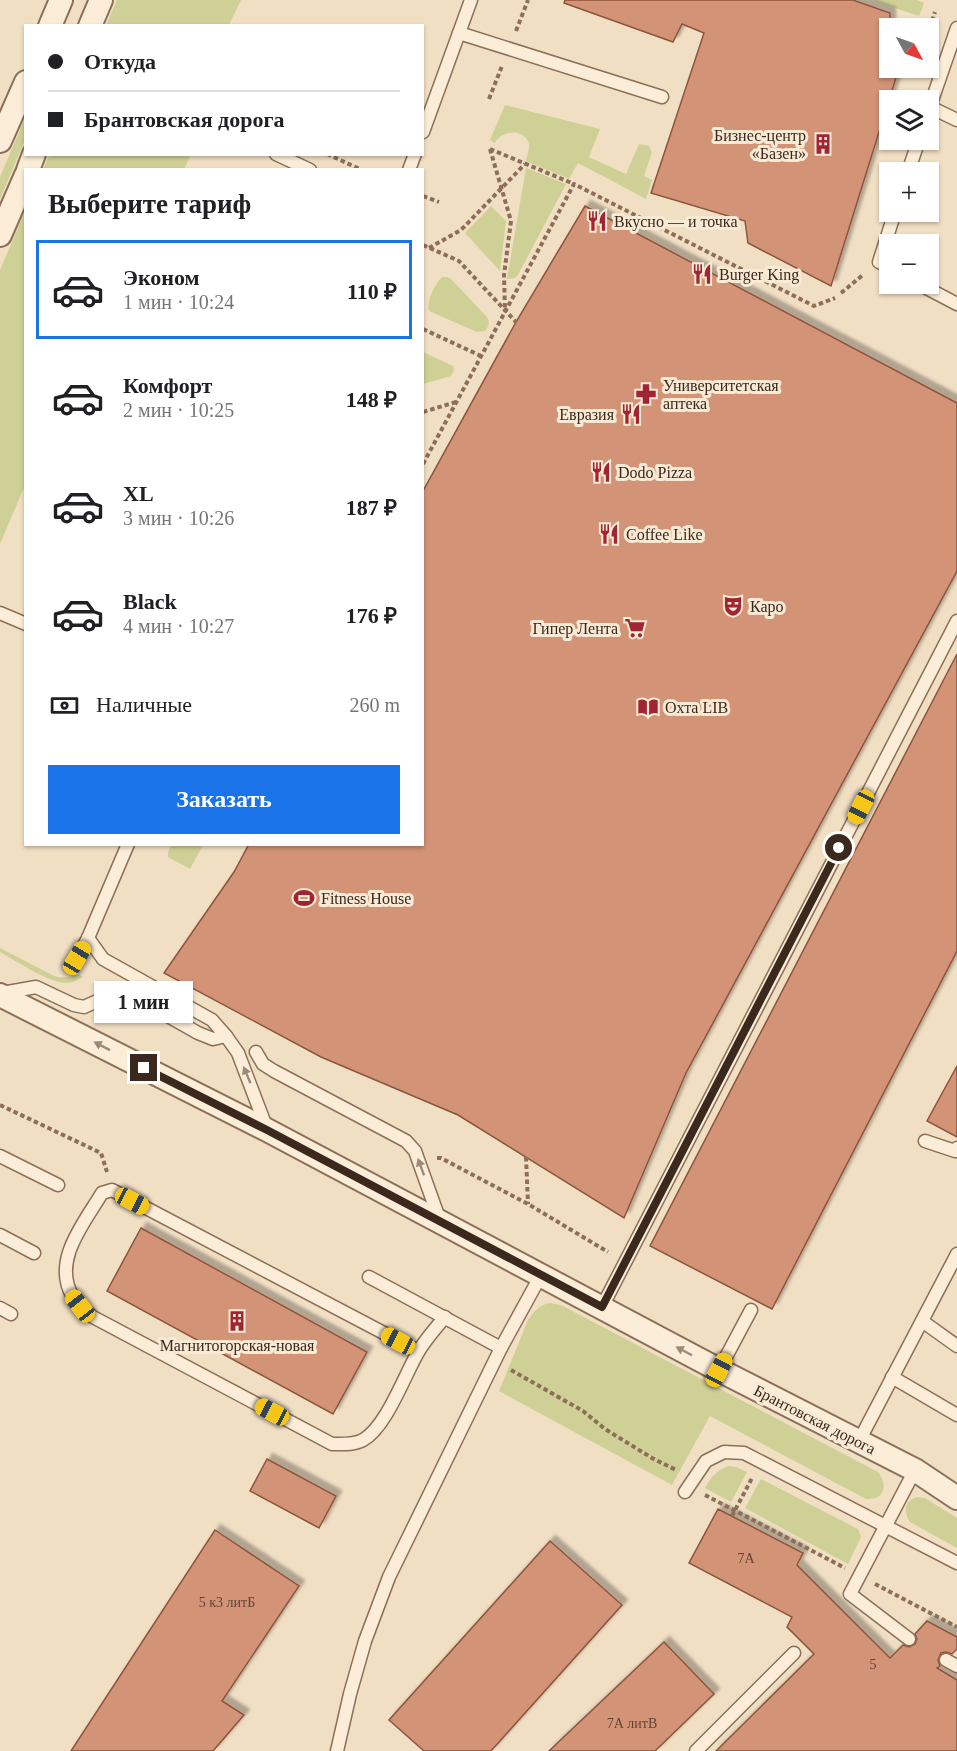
<!DOCTYPE html>
<html lang="ru">
<head>
<meta charset="utf-8">
<style>
  :root { --surface:#fff; --page:#f6f6f6; --text:#202124; --muted:#757577; --line:#e0e0e0; --accent:#1a73e8 }
  body { margin:0; font-family:"Times New Roman",serif; background:var(--page); color:var(--text); height:100vh; display:flex; flex-direction:column; font-size:22px; white-space:nowrap }
  * { box-sizing:border-box; margin:0 }
  p { font-size:20px; color:var(--muted) }
  .icon { flex:none; width:33px; height:33px; fill:none; stroke:currentColor; stroke-width:2; stroke-linecap:round; stroke-linejoin:round }
  .map { position:relative; flex:1; overflow:hidden }
  .panel { position:absolute; left:24px; top:168px; width:400px; height:678px; display:flex; flex-direction:column; background:var(--surface); border-radius:0px; box-shadow:0 2px 4px #0004 }
  .panel>* { flex:none }
  .banner { position:absolute; left:24px; top:24px; width:400px; height:132px; border-radius:0px; box-shadow:0 2px 4px #0004; display:grid; align-content:center; height:132px; padding:0 24px; background:var(--surface) }
  .needle { width:39px; rotate:130deg }
  .tools { position:absolute; left:879px; top:18px; display:grid; gap:12px }
  .tools a { display:grid; place-items:center; width:60px; height:60px; border-radius:0px; background:var(--surface); box-shadow:0 2px 4px #0004; font-size:30px }
  .end { position:absolute; width:27px; height:27px; margin:-14px; border:8px solid #3c291e; background:#fff; box-shadow:0 0 0 3px #fff }
  .from { border-radius:50% }
  .bubble { position:absolute; height:42px; border-radius:0px; background:var(--surface); box-shadow:0 2px 4px #0004; font-size:20px; font-weight:700; line-height:42px; text-align:center }
  .car { position:absolute; width:18px; height:36px; margin:-18px -9px; border-radius:8px; box-shadow:0 0 4px 2px #0007; background:linear-gradient(#f5c518 24%,#345 0 40%,#f5c518 0 76%,#345 0 86%,#f5c518 0) }
  .banner b { display:flex; align-items:center; gap:21px; height:57px; font-size:22px }
  .banner b+b { border-top:2px solid var(--line) }
  .banner i { width:15px; height:15px; background:var(--text) }
  ul { padding:0; list-style:none }
  li { display:flex; align-items:center; gap:18px; height:99px; margin:0 12px 9px; padding:0 12px; border:3px solid transparent; border-radius:0px }
  li div { flex:1 }
  li b { display:block; font-size:22px }
  li em { font-style:normal; font-weight:700 }
  li.active { border-color:var(--accent) }
  li>.icon { width:54px; height:54px; stroke-width:1.5 }
  h2 { padding:0 24px; font-size:27px; line-height:72px }
  .pay { display:flex; align-items:center; gap:15px; height:66px; padding:0 24px; font-size:22px }
  .pay p { margin-inline-start:auto }
  .primary-button { display:flex; gap:12px; margin-top:auto; padding:12px 24px }
  .primary-button a { flex:1; height:69px; border-radius:0px; background:var(--accent); color:#fff; font-size:24px; font-weight:700; line-height:69px; text-align:center }
  .map>svg:first-child { display:block }
  .green { fill:#cfd096 }
  .building { fill:#d29377; stroke:#8e543d; stroke-width:1.5; filter:url(#shadow) }
  .lines { fill:none; stroke-linecap:round; stroke-linejoin:round }
  .lane-casing { stroke:#8d6f59; stroke-width:15 }
  .street-casing { stroke:#8d6f59; stroke-width:26 }
  .path { stroke:#8d6f59; stroke-width:4; stroke-dasharray:4.5 3; stroke-linecap:butt }
  .lane { stroke:#fbedd8; stroke-width:12 }
  .street { stroke:#fbedd8; stroke-width:22 }
  .oneway { fill:#9c8b7b }
  .route { stroke:#3c291e; stroke-width:8 }
  .labels { text-anchor:middle; stroke-width:6; stroke-linejoin:round; paint-order:stroke }
  .number-label { font-size:14px; fill:#624434 }
  .poi-label { font-size:16px; fill:#3c291e; stroke:#f8ead4; text-anchor:start }
  .street-label { font-size:16px; fill:#3c291e; stroke:#f8ead4 }
</style>
</head>
<body>
<div class="map">
<svg width="957" height="1751" viewBox="0 0 957 1751">
  <defs>
    <filter id="shadow"><feDropShadow dx="5.5" dy="-5.5" stdDeviation="1.5" flood-color="#0004"/></filter>
  </defs>
  <rect width="100%" height="100%" fill="#f1dfc4"/>
  <!-- green -->
  <g class="green">
    <path d="M 117,0 L 241,0 L 229,25 L 106,25 Z"/>
    <path d="M 875,0 L 917,0 L 924,3 L 919,16 L 874,1 Z"/>
    <path d="M 505,105 L 600,129 L 589,157 L 626,174 L 639,144 L 649,146 L 652,152 L 644,176 L 652,180 L 646,199 L 578,163 L 569,179 L 526,161 C 527,155 531,147 528,141 C 521,128 501,131 495,143 L 490,140 Z"/>
    <path d="M 25,118 L 25,140 L 0,199 L 0,177 Z"/>
    <path d="M 50,154 L 191,154 L 191,155 L 184,169 L 43,169 Z"/>
    <path d="M 526,168 L 566,184 L 518,275 L 515,278 L 507,279 Z"/>
    <path d="M 491,206 L 506,221 L 500,271 L 465,233 Z"/>
    <path d="M 25,211 L 25,485 L 0,544 L 0,270 Z"/>
    <path d="M 442,277 L 447,277 L 451,279 L 487,317 C 490,323 489,326 485,331 L 477,332 L 429,311 C 426,301 435,284 442,277 Z"/>
    <path d="M 423,352 L 453,366 L 454,370 L 451,376 L 423,384 Z"/>
    <path d="M 171,845 L 171,844 L 203,845 L 190,869 L 168,857 L 168,853 Z"/>
    <path d="M 0,948 L 54,976 C 63,978 70,978 78,974 L 83,977 C 77,980 72,983 65,983 C 48,982 16,961 0,952 Z"/>
    <path d="M 550,1303 L 561,1305 L 878,1472 C 889,1486 884,1500 866,1499 L 710,1416 L 672,1485 L 499,1391 L 528,1320 C 535,1311 538,1305 550,1303 Z"/>
    <path d="M 728,1466 L 736,1467 L 747,1472 L 731,1502 L 705,1488 C 711,1477 716,1471 728,1466 Z"/>
    <path d="M 761,1479 L 858,1529 L 861,1537 L 848,1564 L 745,1508 Z"/>
    <path d="M 917,1497 L 925,1498 L 957,1518 L 957,1548 L 910,1522 C 903,1512 904,1501 917,1497 Z"/>
  </g>
  <!-- building -->
  <g class="building">
    <path d="M 565,0 L 853,0 L 890,13 L 890,68 L 899,68 L 831,286 L 748,243 L 745,221 L 651,193 L 704,33 L 682,24 L 673,42 L 564,3 Z"/>
    <path d="M 585,206 L 957,403 L 957,571 L 686,1073 L 624,1218 L 458,1115 L 321,1057 L 164,973 L 234,872 L 249,844 L 423,844 L 423,491 L 516,322 Z"/>
    <path d="M 957,654 L 957,951 L 772,1309 L 650,1246 Z"/>
    <path d="M 957,1066 L 957,1137 L 927,1121 Z"/>
    <path d="M 141,1228 L 367,1352 L 333,1414 L 107,1291 Z"/>
    <path d="M 267,1459 L 336,1496 L 319,1528 L 250,1491 Z"/>
    <path d="M 718,1509 L 803,1553 L 797,1565 L 890,1658 L 903,1645 L 909,1647 L 915,1644 L 917,1639 L 915,1634 L 927,1621 L 957,1637 L 957,1649 L 952,1654 L 946,1652 L 941,1653 L 938,1660 L 940,1666 L 937,1668 L 957,1680 L 957,1751 L 716,1751 L 814,1654 L 787,1627 L 792,1617 L 689,1563 Z"/>
    <path d="M 215,1530 L 299,1586 L 222,1701 L 244,1715 L 213,1751 L 71,1751 Z"/>
    <path d="M 550,1541 L 622,1605 L 491,1751 L 424,1751 L 389,1720 Z"/>
    <path d="M 664,1642 L 714,1694 L 655,1751 L 549,1751 Z"/>
  </g>
  <g class="lines">
    <!-- lane casing -->
    <g class="lane-casing">
      <g id="lane">
        <path d="M 459,33 L 662,97"/>
        <path d="M 930,107 L 957,120"/>
        <path d="M 928,112 L 957,28"/>
        <path d="M 423,132 L 471,0"/>
        <path d="M 276,154 L 310,170"/>
        <path d="M 409,170 L 415,154"/>
        <path d="M 908,172 L 919,140"/>
        <path d="M 890,268 L 879,262 L 895,212"/>
        <path d="M 919,284 L 957,304"/>
        <path d="M 0,613 L 26,624"/>
        <path d="M 88,938 L 103,959 L 212,1020 L 226,1036 L 238,1053 L 267,1129"/>
        <path d="M 77,958 L 88,938 L 128,844"/>
        <path d="M 2,993 L 36,987 L 74,1005 L 84,1007 L 117,992 L 129,994 L 198,1033 L 213,1039 L 226,1036"/>
        <path d="M 256,1052 L 263,1064 L 274,1071 L 406,1141 L 415,1151 L 440,1221"/>
        <path d="M 925,1141 L 955,1151 L 957,1148"/>
        <path d="M 0,1156 L 58,1185"/>
        <path d="M 0,1235 L 34,1253"/>
        <path d="M 369,1277 L 501,1348"/>
        <path d="M 602,1307 L 957,621"/>
        <path d="M 0,1308 L 11,1314"/>
        <path d="M 922,1321 L 957,1346"/>
        <path d="M 418,1351 L 112,1190 L 102,1193 C 85,1222 51,1261 73,1297 C 78,1305 86,1311 93,1317 L 332,1444 C 342,1444 354,1445 363,1440 C 386,1427 404,1377 417,1354 C 424,1341 435,1329 445,1317"/>
        <path d="M 719,1370 L 751,1310"/>
        <path d="M 892,1377 L 957,1415"/>
        <path d="M 859,1441 L 957,1254"/>
        <path d="M 685,1492 L 706,1461 L 724,1452 L 744,1453 L 957,1563"/>
        <path d="M 909,1639 L 850,1594 L 915,1470"/>
        <path d="M 946,1660 L 957,1666"/>
        <path d="M 337,1751 L 350,1694 L 365,1641 L 389,1577 L 501,1348 L 541,1275"/>
        <path d="M 696,1751 L 794,1653"/>
      </g>
    </g>
    <!-- street casing -->
    <g class="street-casing">
      <g id="street">
        <path d="M 50,26 L 61,0"/>
        <path d="M 90,26 L 101,0"/>
        <path d="M 0,141 L 26,82"/>
        <path d="M 28,170 L 34,154"/>
        <path d="M 0,235 L 26,175"/>
        <path d="M 0,995 L 267,1130 L 719,1370 L 915,1470 L 957,1498"/>
      </g>
    </g>
    <!-- path -->
    <g class="path">
      <path d="M 932,21 L 935,12"/>
      <path d="M 516,31 L 528,0"/>
      <path d="M 489,99 L 502,66"/>
      <path d="M 490,149 L 511,221 L 504,275 L 505,310"/>
      <path d="M 490,149 L 574,184"/>
      <path d="M 327,154 L 362,170"/>
      <path d="M 423,196 L 439,202"/>
      <path d="M 423,245 L 459,261 L 516,322"/>
      <path d="M 429,248 L 461,230 L 525,164"/>
      <path d="M 841,293 L 864,274"/>
      <path d="M 423,329 L 481,356"/>
      <path d="M 423,412 L 456,402"/>
      <path d="M 423,464 L 574,184 L 814,306 L 835,298"/>
      <path d="M 0,1105 L 101,1153 L 107,1172"/>
      <path d="M 526,1157 L 528,1204"/>
      <path d="M 437,1158 L 441,1158 L 528,1204 L 608,1252"/>
      <path d="M 511,1370 L 583,1411 L 605,1429 L 652,1458 L 676,1470"/>
      <path d="M 705,1495 L 845,1568"/>
      <path d="M 732,1516 L 752,1478"/>
      <path d="M 875,1584 L 957,1627"/>
    </g>
    <!-- lane -->
    <use href="#lane" class="lane"/>
    <!-- street -->
    <use href="#street" class="street"/>
  </g>
  <!-- one-way arrows -->
  <defs><path id="oneway-solid" d="M-6-.8H1V-3.2L6.5 0L1 3.2V.8H-6Z" transform="scale(1.5)"/></defs>
  <g class="oneway">
    <use href="#oneway-solid" transform="translate(102 1046) rotate(-153)"/>
    <use href="#oneway-solid" transform="translate(247 1075) rotate(-113)"/>
    <use href="#oneway-solid" transform="translate(421 1167) rotate(-110)"/>
    <use href="#oneway-solid" transform="translate(684 1351) rotate(-152)"/>
  </g>
  <g class="lines">
    <!-- route -->
    <path class="route" d="M 144,1068 L 267,1130 L 602,1307 L 839,848"/>
  </g>
  <!-- icons -->
  <defs>
    <g id="building-bare" transform="scale(1.62)"><path d="M-4-6H4V6H1V3H-1V6H-4ZM-2.5-4.3h1.7v1.8h-1.7ZM.8-4.3h1.7v1.8H.8ZM-2.5-1h1.7V.8h-1.7ZM.8-1h1.7V.8H.8Z" fill="#a02432" stroke="#f8ead4" stroke-width="2.5" paint-order="stroke"/></g>
    <g id="restaurant-bare" transform="scale(1.62)"><path d="M-5-6h1v4h1v-4h1v4h1v-4h1v5L-1.5 .5V6h-2V.5L-5-1ZM5-6V6H3V1.5H1.5Q1.5-4 5-6Z" fill="#a02432" stroke="#f8ead4" stroke-width="2.5" paint-order="stroke"/></g>
    <g id="pharmacy-bare" transform="scale(1.62)"><path d="M-2-6h4v4h4v4h-4v4h-4v-4h-4v-4h4Z" fill="#a02432" stroke="#f8ead4" stroke-width="2.5" paint-order="stroke"/></g>
    <g id="theatre-bare" transform="scale(1.62)"><path d="M-5-5.5Q0-4 5-5.5V0Q5 5 0 6Q-5 5-5 0ZM-3.3-2.5H-1v1.5H-3.3ZM1-2.5H3.3v1.5H1ZM-2.8 1Q0 5.5 2.8 1Z" fill="#a02432" stroke="#f8ead4" stroke-width="2.5" paint-order="stroke"/></g>
    <g id="supermarket-bare" transform="scale(1.62)"><path d="M-6-5.5h2.5l.6 2H6L4.5 2H-2.5L-4.4-4H-6ZM-1.5 3.2a1.3 1.3 0 1 0 .1 0ZM3 3.2a1.3 1.3 0 1 0 .1 0Z" fill="#a02432" stroke="#f8ead4" stroke-width="2.5" paint-order="stroke"/></g>
    <g id="library-bare" transform="scale(1.62)"><path d="M-6-4Q-3-5.5-.7-3.5V5Q-3 3-6 4ZM6-4Q3-5.5 .7-3.5V5Q3 3 6 4Z" fill="#a02432" stroke="#f8ead4" stroke-width="2.5" paint-order="stroke"/></g>
    <g id="stadium-bare" transform="scale(1.62)"><path d="M0-5a6.5 5 0 1 0 0 10a6.5 5 0 1 0 0-10ZM-3.5-1.8h7v3.6h-7Z" fill="#a02432" stroke="#f8ead4" stroke-width="2.5" paint-order="stroke"/></g>
  </defs>
  <g fill-rule="evenodd">
    <use href="#building-bare" x="823" y="144"/>
    <use href="#restaurant-bare" x="597" y="221"/>
    <use href="#restaurant-bare" x="702" y="274"/>
    <use href="#pharmacy-bare" x="646" y="394"/>
    <use href="#restaurant-bare" x="631" y="414"/>
    <use href="#restaurant-bare" x="601" y="472"/>
    <use href="#restaurant-bare" x="609" y="534"/>
    <use href="#theatre-bare" x="733" y="606"/>
    <use href="#supermarket-bare" x="635" y="628"/>
    <use href="#library-bare" x="648" y="707"/>
    <use href="#stadium-bare" x="304" y="898"/>
    <use href="#building-bare" x="237" y="1321"/>
  </g>
  <g class="labels">
    <!-- number labels -->
    <g class="number-label">
      <text x="746" y="1563">7А</text>
      <text x="227" y="1607">5 к3 литБ</text>
      <text x="873" y="1669">5</text>
      <text x="632" y="1728">7А литВ</text>
    </g>
    <!-- poi labels -->
    <g class="poi-label">
      <text x="806" y="141" text-anchor="end">Бизнес-центр<tspan x="806" dy="18">«Базен»</tspan></text>
      <text x="614" y="227">Вкусно — и точка</text>
      <text x="719" y="280">Burger King</text>
      <text x="663" y="391">Университетская<tspan x="663" dy="18">аптека</tspan></text>
      <text x="614" y="420" text-anchor="end">Евразия</text>
      <text x="618" y="478">Dodo Pizza</text>
      <text x="626" y="540">Coffee Like</text>
      <text x="750" y="612">Каро</text>
      <text x="618" y="634" text-anchor="end">Гипер Лента</text>
      <text x="665" y="713">Охта LIB</text>
      <text x="321" y="904">Fitness House</text>
      <text x="237" y="1351" text-anchor="middle">Магнитогорская-новая</text>
    </g>
    <!-- street labels -->
    <g class="street-label">
      <text transform="translate(815 1419) rotate(27)" y="6">Брантовская дорога</text>
    </g>
  </g>
</svg>
<div class="tools">
<a><svg class="needle" viewBox="-14 -14 28 28"><path d="M0-13l5 13h-10z" fill="#e53935"/><path d="M0 13l5-13h-10z" fill="#757577"/></svg></a>
<a><svg class="icon" aria-label="layers" viewBox="0 0 24 24"><path d="M12 4l9 5-9 5-9-5zM3 14l9 5 9-5"/></svg></a>
<a>+</a>
<a>−</a>
</div>
<i class="end from" style="left:839px;top:848px"></i>
<i class="end" style="left:144px;top:1068px"></i>
<div class="bubble" style="left:94px;top:981px;width:99px">1 мин</div>
<i class="car" style="left:861px;top:807px;rotate:207deg"></i>
<i class="car" style="left:77px;top:958px;rotate:31deg"></i>
<i class="car" style="left:132px;top:1201px;rotate:118deg"></i>
<i class="car" style="left:80px;top:1306px;rotate:322deg"></i>
<i class="car" style="left:398px;top:1341px;rotate:298deg"></i>
<i class="car" style="left:719px;top:1370px;rotate:28deg"></i>
<i class="car" style="left:272px;top:1412px;rotate:298deg"></i>
<div class="banner">
<b><i class="from"></i>Откуда</b>
<b><i></i>Брантовская дорога</b>
</div>
<section class="panel">
<h2>Выберите тариф</h2>
<ul>
<li class="active"><svg class="icon" aria-label="car" viewBox="0 0 24 24"><path d="M5 17H2v-5l4-1 3-4h7l3 4 3 1v5h-3M9 17h6M6 11h13"/><circle cx="7" cy="17" r="2"/><circle cx="17" cy="17" r="2"/></svg><div><b>Эконом</b><p>1 мин · 10:24</p></div><em>110 ₽</em></li>
<li><svg class="icon" aria-label="car" viewBox="0 0 24 24"><path d="M5 17H2v-5l4-1 3-4h7l3 4 3 1v5h-3M9 17h6M6 11h13"/><circle cx="7" cy="17" r="2"/><circle cx="17" cy="17" r="2"/></svg><div><b>Комфорт</b><p>2 мин · 10:25</p></div><em>148 ₽</em></li>
<li><svg class="icon" aria-label="car" viewBox="0 0 24 24"><path d="M5 17H2v-5l4-1 3-4h7l3 4 3 1v5h-3M9 17h6M6 11h13"/><circle cx="7" cy="17" r="2"/><circle cx="17" cy="17" r="2"/></svg><div><b>XL</b><p>3 мин · 10:26</p></div><em>187 ₽</em></li>
<li><svg class="icon" aria-label="car" viewBox="0 0 24 24"><path d="M5 17H2v-5l4-1 3-4h7l3 4 3 1v5h-3M9 17h6M6 11h13"/><circle cx="7" cy="17" r="2"/><circle cx="17" cy="17" r="2"/></svg><div><b>Black</b><p>4 мин · 10:27</p></div><em>176 ₽</em></li>
</ul>
<div class="pay"><svg class="icon" aria-label="cash" viewBox="0 0 24 24"><path d="M3 7h18v10H3z"/><circle cx="12" cy="12" r="2"/></svg>Наличные<p>260 m</p></div>
<div class="primary-button"><a>Заказать</a></div>
</section>
</div>
</body>
</html>
